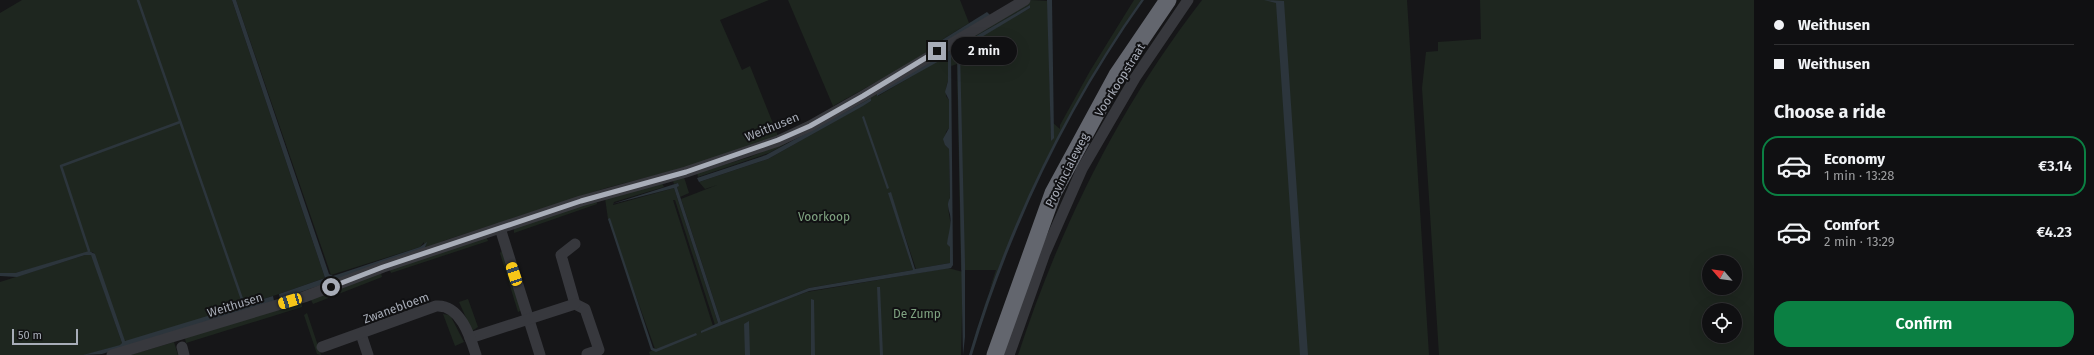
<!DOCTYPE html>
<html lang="en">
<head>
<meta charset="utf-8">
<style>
  :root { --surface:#101012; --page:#1e1e20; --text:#f1f3f6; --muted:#9c9d9f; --line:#303032; --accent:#0b8043 }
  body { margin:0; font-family:"Fira Sans",sans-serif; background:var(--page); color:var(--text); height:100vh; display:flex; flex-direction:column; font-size:15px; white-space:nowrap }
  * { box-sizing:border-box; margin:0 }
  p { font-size:13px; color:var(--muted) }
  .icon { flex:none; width:22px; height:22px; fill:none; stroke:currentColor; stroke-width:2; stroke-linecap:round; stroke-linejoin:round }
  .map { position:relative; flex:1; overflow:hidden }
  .drawer { display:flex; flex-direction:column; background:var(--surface); width:340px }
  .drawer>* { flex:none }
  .banner { display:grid; align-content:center; height:88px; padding:0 20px; background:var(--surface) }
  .needle { width:26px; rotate:298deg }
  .fabs { position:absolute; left:1702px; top:255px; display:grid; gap:8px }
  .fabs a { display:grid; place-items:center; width:40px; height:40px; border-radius:50%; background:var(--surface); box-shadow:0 4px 16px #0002,0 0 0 1px var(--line); font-size:20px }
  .scale { position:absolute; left:12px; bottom:10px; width:66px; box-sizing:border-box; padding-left:4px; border:2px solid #a8adb8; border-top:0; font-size:11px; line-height:14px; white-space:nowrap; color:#a8adb8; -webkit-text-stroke:3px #111113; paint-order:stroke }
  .end { position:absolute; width:18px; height:18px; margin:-9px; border:5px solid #a8adb8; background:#111; box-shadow:0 0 0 2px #111 }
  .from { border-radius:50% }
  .bubble { position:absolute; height:28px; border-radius:14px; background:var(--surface); box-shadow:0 4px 16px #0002,0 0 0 1px var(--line); font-size:13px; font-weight:600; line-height:28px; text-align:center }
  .car { position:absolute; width:12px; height:24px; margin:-12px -6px; border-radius:5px; box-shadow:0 0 3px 1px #0007; background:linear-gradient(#f5c518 24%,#345 0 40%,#f5c518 0 76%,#345 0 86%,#f5c518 0) }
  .banner b { display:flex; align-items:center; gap:14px; height:38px; font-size:15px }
  .banner b+b { border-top:1px solid var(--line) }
  .banner i { width:10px; height:10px; background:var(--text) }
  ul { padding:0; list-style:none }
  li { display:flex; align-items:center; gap:12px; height:60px; margin:0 8px 6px; padding:0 12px; border:2px solid transparent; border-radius:16px }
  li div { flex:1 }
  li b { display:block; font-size:15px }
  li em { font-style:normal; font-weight:600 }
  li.current { border-color:var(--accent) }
  li>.icon { width:36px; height:36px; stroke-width:1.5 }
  h2 { padding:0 20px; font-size:18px; line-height:48px }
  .action { display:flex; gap:8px; margin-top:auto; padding:8px 20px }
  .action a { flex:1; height:46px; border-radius:16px; background:var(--accent); color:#fff; font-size:16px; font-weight:600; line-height:46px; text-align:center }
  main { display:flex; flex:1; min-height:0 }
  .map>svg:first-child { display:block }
  .green { fill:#1e261f; fill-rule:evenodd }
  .water { fill:#2c353c }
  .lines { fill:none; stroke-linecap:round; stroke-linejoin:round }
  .stream { stroke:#2c353c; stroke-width:2.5 }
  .minor { stroke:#37383d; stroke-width:11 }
  .highway { stroke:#63666e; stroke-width:17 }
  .route { stroke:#a8adb8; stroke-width:5 }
  .labels { text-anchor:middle; stroke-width:4; stroke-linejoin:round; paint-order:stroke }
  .street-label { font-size:12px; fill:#a8adb8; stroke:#111113 }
  .park-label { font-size:12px; fill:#7fa381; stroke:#111113 }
</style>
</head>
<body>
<main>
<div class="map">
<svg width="1754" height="355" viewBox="0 0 1754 355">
  <rect width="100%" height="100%" fill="#161618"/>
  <!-- green -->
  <g class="green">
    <path d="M 22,0 L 232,0 L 325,278 L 279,294 L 128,342 L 124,340 L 93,252 L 15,273 L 0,273 L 0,13 Z"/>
    <path d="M 236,0 L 769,0 L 720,20 L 742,70 L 750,66 L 778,136 L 736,154 L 606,188 L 443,241 L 424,250 L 424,242 L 420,247 L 331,275 Z"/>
    <path d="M 788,0 L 960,0 L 969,23 L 934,45 L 970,30 L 833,106 Z"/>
    <path d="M 1031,0 L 1048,1 L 1051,141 L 1053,123 L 1060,129 L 1060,125 L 1090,71 L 1134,0 L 1141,0 L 1098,65 L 1062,130 L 1027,200 L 988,294 L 968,355 L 996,270 L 961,270 L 957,64 L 951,66 L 951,54 L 1030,8 L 1030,5 L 963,44 L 963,39 Z"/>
    <path d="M 1202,0 L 1407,0 L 1429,355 L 1018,355 C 1060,227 1119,107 1202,0 Z"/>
    <path d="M 1480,0 L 1754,0 L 1754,355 L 1439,355 L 1422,88 L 1426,52 L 1438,51 L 1438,42 L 1481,39 ZM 1709,262 L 1735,262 L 1735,288 L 1709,288 ZM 1709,310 L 1735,310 L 1735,336 L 1709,336 Z"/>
    <path d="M 948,55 L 948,81 L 946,88 L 946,96 L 949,100 L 949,128 L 946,132 L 945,145 L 949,149 L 950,198 C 944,210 956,227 948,238 L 950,247 L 950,263 L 916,269 L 890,192 L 889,193 L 913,270 L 809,288 L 721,322 L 681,199 L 717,185 L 705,189 L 699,182 L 768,159 L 871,101 L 860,103 L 769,153 L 698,177 L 697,173 L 750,157 L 795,138 L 878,91 L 878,96 Z"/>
    <path d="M 684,177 L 689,193 L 680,197 L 677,187 L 678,183 L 674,184 L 673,181 Z"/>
    <path d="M 662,183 L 664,187 L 614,202 L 613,205 L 674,188 L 718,323 L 715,325 L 675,200 L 673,200 L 713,326 L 701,331 L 807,292 L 948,268 L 963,272 L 961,355 L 650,355 L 649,352 L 655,349 L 608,219 L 605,198 Z"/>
    <path d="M 596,200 L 597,204 L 514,233 L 514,228 Z"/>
    <path d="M 486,236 L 488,241 L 391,273 L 389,268 Z"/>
    <path d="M 503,250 L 522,310 L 518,312 L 500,253 Z"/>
    <path d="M 85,255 L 91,255 L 93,258 L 122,343 L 121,345 L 84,355 L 0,355 L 0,282 Z"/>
    <path d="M 381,273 L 382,277 L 313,304 L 310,298 Z"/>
    <path d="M 468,299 L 478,327 L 472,331 L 459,302 Z"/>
    <path d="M 302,302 L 302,307 L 186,343 L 185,338 Z"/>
    <path d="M 307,313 L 321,355 L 317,354 L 304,315 Z"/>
    <path d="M 443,314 L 450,315 L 464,342 L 455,346 Z"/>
    <path d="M 174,342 L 178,355 L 130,355 Z"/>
  </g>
  <!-- water -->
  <g class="water">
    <path d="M 232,0 L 236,0 L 329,274 L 333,276 L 420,247 L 427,242 L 424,250 L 280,299 L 279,294 L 325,278 Z"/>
    <path d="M 1047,0 L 1052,0 L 1054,138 L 1051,141 Z"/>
    <path d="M 1141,0 L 1144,0 C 1067,108 1010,228 972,355 L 969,355 C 1006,229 1065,107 1141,0 Z"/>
    <path d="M 1264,0 L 1284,1 L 1308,355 L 1300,355 L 1276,3 Z"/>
    <path d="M 1030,5 L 1030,8 L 960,50 L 965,264 L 965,337 L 963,355 L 957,47 Z"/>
    <path d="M 987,12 L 990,15 L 935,48 L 934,45 Z"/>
    <path d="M 948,50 L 951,52 L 953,265 L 951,268 L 809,291 L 701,333 L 701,331 L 718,323 L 674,188 L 612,204 L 678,183 L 679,186 L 677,187 L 721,322 L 809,288 L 913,270 L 888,193 L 891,192 L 915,269 L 950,263 L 950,247 L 947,244 C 948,234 953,222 949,211 C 948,206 947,203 950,198 L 949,149 L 945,145 L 943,139 L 949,128 L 949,100 L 945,92 L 948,81 L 948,56 L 877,96 L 877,93 Z"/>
    <path d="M 871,98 L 871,101 L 863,106 L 768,159 L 699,182 L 697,178 L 766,155 Z"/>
    <path d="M 864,116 L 889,188 L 887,189 L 862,117 Z"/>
    <path d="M 610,218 L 653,348 L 656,349 L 696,333 L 697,335 L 656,352 L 651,350 L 608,219 Z"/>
    <path d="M 89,251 L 95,254 L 125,341 L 273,296 L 274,301 L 102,354 L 83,355 L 120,345 L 122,343 L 91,255 L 85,255 L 17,277 L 0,276 L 0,273 L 15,273 Z"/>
    <path d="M 877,287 L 880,287 L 883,355 L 880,355 Z"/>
    <path d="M 811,299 L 814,300 L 815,355 L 811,355 Z"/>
    <path d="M 749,321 L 750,355 L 745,355 L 744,324 Z"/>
  </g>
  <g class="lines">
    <!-- stream -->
    <g class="stream">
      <path d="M 138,0 L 244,305"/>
      <path d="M 89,251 L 61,166 L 180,122"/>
    </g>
    <!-- minor -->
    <g class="minor">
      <path d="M 500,228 L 540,355"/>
      <path d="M 575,244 L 561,255 L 575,304 L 585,309 L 599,350 L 587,354"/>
      <path d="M 361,334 L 368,355"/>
      <path d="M 470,338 L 575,304"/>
      <path d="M 182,347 L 184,355"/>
      <path d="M 322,347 L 436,306 C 460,304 470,336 476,355"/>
      <path d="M 112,355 L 304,297 L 383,267 L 581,201 L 686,172 L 778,141 L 810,126 L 863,96 L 1025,0"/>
      <path d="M 1009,355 L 1045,253 L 1082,169 L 1135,78 L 1188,0"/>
    </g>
    <!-- highway -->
    <path class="highway" d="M 995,355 L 1053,193 L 1117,75 L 1168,0"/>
  </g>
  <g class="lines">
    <!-- route -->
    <path class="route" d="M 331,287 L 383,267 L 581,201 L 686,172 L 778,140 L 810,126 L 863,96 L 937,51"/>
  </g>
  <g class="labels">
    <!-- street labels -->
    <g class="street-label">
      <text transform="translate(1120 80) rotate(-58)" y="4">Voorkoopstraat</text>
      <text transform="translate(772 127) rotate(-22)" y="4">Weithusen</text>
      <text transform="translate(1067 170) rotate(-63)" y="4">Provincialeweg</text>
      <text transform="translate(235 305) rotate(-17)" y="4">Weithusen</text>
      <text transform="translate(396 308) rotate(-20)" y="4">Zwanebloem</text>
    </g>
    <!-- park labels -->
    <g class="park-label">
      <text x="824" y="221">Voorkoop</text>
      <text x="917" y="318">De Zump</text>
    </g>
  </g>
</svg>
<div class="fabs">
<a><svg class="needle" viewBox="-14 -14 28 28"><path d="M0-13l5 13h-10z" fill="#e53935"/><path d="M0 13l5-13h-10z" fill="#9c9d9f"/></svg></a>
<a><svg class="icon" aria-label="locate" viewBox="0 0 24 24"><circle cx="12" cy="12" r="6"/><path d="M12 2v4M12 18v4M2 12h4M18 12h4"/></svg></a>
</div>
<div class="scale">50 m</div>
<i class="end from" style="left:331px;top:287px"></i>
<i class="end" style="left:937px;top:51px"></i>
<div class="bubble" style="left:951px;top:37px;width:66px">2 min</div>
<i class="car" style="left:514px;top:274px;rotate:342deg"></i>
<i class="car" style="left:290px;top:301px;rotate:253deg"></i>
</div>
<section class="drawer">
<div class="banner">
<b><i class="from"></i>Weithusen</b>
<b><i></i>Weithusen</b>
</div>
<h2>Choose a ride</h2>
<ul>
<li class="current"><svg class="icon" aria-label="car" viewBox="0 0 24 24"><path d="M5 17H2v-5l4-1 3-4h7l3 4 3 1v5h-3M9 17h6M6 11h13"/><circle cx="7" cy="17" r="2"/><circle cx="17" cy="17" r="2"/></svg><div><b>Economy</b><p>1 min · 13:28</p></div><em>€3.14</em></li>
<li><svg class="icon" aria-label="car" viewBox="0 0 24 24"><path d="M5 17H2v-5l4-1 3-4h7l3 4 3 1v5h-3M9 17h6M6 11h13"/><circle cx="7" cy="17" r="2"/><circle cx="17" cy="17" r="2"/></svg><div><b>Comfort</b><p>2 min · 13:29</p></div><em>€4.23</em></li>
</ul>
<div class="action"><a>Confirm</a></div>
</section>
</main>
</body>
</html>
